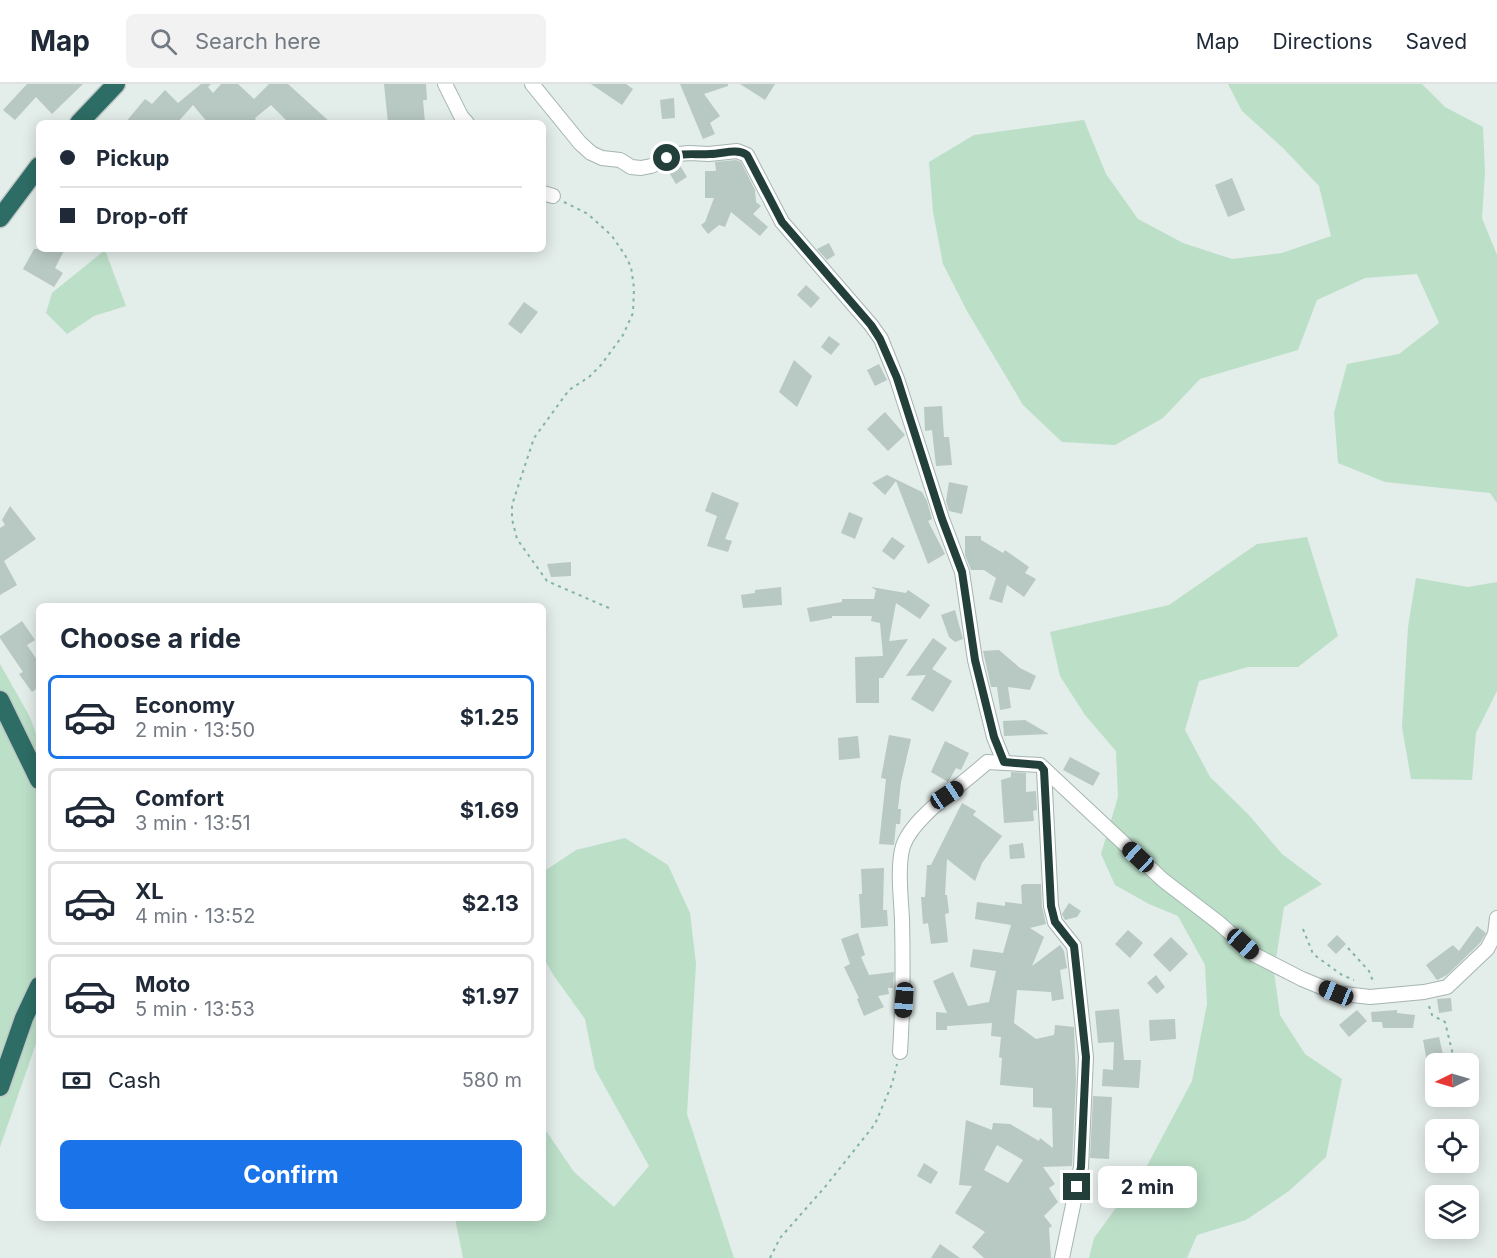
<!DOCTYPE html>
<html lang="en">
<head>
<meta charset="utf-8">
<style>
  :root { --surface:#fff; --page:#f2f2f3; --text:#1f2937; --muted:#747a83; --line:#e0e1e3; --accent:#1a73e8 }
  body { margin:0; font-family:Inter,sans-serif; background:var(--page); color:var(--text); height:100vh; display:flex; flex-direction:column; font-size:22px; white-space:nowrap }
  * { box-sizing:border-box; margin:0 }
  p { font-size:20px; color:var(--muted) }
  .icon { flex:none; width:33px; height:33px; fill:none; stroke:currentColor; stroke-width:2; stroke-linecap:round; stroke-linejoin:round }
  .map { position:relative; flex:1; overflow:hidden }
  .side { position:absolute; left:36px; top:519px; width:510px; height:618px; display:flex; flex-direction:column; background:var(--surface); border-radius:9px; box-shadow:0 3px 15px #0003 }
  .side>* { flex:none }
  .banner { position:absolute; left:36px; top:36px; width:510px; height:132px; border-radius:9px; box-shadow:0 3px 15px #0003; display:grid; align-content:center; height:132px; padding:0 24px; background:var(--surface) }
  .needle { width:39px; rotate:265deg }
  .tools { position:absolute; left:1425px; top:969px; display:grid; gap:12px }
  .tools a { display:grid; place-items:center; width:54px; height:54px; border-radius:9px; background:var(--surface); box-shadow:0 3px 15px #0003; font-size:30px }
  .end { position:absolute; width:27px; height:27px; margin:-14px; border:8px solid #223f3a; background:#fff; box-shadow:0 0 0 3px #fff }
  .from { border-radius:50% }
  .bubble { position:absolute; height:42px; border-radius:9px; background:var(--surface); box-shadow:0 3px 15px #0003; font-size:20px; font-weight:700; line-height:42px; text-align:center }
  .car { position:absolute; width:18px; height:36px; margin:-18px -9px; border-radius:8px; box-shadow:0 0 4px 2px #0007; background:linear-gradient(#222 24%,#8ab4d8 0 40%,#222 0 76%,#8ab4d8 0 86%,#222 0) }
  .banner b { display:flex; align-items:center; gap:21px; height:57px; font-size:22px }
  .banner b+b { border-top:2px solid var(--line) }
  .banner i { width:15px; height:15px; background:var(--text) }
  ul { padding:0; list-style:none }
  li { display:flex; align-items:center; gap:18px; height:84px; margin:0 12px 9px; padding:0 12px; border:3px solid var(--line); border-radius:9px }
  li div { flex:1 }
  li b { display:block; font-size:22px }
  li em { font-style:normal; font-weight:700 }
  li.current { border-color:var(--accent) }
  li>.icon { width:54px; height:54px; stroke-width:1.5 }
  h2 { padding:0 24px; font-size:27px; line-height:72px }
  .pay { display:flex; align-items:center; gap:15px; height:66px; padding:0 24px; font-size:22px }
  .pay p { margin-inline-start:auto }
  .cta { display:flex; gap:12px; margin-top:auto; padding:12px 24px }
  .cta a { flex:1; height:69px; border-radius:9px; background:var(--accent); color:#fff; font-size:24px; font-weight:700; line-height:69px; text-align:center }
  header { display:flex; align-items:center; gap:36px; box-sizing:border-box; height:84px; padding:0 30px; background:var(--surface); border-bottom:2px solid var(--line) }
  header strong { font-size:28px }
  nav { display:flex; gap:33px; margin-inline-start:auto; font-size:21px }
  .search { width:420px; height:54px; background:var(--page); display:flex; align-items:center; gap:15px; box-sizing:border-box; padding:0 21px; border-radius:9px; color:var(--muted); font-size:22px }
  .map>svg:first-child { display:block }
  .green { fill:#bcdfc8 }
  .building { fill:#b8c8c3; fill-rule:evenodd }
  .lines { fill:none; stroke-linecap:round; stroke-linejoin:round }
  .street-casing { stroke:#a5b5b2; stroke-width:16 }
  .highway-casing { stroke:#c1c9c8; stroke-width:21 }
  .path { stroke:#83b2a7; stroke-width:2; stroke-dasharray:3 4.5; stroke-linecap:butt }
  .street { stroke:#fff; stroke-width:14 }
  .highway { stroke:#2d6d65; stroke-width:18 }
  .route { stroke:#223f3a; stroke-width:8 }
</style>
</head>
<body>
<header>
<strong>Map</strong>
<div class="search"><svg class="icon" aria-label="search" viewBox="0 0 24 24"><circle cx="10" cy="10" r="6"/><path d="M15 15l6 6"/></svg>Search here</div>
<nav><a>Map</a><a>Directions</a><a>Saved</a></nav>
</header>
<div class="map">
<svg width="1497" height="1174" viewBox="0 0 1497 1174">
  <rect width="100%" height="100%" fill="#e3edea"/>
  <!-- green -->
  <g class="green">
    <path d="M 1228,0 L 1422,0 L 1445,23 L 1483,43 L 1485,88 L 1482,134 L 1497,171 L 1497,419 L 1490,409 L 1385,398 L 1338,379 L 1334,329 L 1347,280 L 1399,270 L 1439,239 L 1417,190 L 1365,194 L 1317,216 L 1298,266 L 1200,295 L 1163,334 L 1115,361 L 1062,358 L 1023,321 L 967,227 L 943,180 L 933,128 L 929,78 L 974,51 L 1084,36 L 1106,90 L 1138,135 L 1183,159 L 1232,175 L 1282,169 L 1331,152 L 1319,102 L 1283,64 L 1242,27 Z"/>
    <path d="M 105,166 L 126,222 L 94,232 L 67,250 L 46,229 L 52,209 Z"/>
    <path d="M 1307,453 L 1338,552 L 1298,583 L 1248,583 L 1199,597 L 1185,646 L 1210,693 L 1248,730 L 1282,770 L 1322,800 L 1284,823 L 1274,888 L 1280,931 L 1305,970 L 1342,995 L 1326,1073 L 1289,1107 L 1246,1136 L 1197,1151 L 1187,1174 L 1089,1174 L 1094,1154 L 1148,1080 L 1192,997 L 1207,920 L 1205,881 L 1178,832 L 1149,820 L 1115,801 L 1101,770 L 1118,713 L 1116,667 L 1085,631 L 1060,592 L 1050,548 L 1169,521 L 1257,460 Z"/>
    <path d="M 1416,494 L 1468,503 L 1497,498 L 1497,607 L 1476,649 L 1472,696 L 1411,695 L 1402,643 L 1408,543 Z"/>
    <path d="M 0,580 L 30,633 L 39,658 L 39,951 L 0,1063 Z"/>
    <path d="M 625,754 L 668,781 L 690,829 L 696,880 L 687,1030 L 734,1174 L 463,1174 L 455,1134 L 543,1134 L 543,1046 L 547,1048 L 574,1088 L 614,1123 L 649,1082 L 595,985 L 585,935 L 554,892 L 543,873 L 543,788 L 576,766 Z"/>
  </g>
  <!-- building -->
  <g class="building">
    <path d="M 27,0 L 83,0 L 52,30 L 36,13 L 15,36 L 3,26 Z"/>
    <path d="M 201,0 L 211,0 L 208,3 L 213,9 L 221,0 L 238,0 L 254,15 L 269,0 L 288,0 L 331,39 L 289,39 L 271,21 L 255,34 L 257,39 L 208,39 L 193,21 L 177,39 L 125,39 L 145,15 L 152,20 L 165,6 L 178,19 Z"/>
    <path d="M 384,0 L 426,0 L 427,16 L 423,16 L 425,39 L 388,39 Z"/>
    <path d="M 591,0 L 626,0 L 633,5 L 622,21 Z"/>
    <path d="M 680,0 L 728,0 L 728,2 L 704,10 L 720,32 L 710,39 L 715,50 L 703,55 Z"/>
    <path d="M 740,0 L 775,0 L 765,16 Z"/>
    <path d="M 674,14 L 675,34 L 662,35 L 660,16 Z"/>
    <path d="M 736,76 L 741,78 L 755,106 L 756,118 L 761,122 L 753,130 L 768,143 L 760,152 L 731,128 L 725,143 L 719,141 L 708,150 L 701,141 L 705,138 L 714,114 L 705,114 L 705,87 L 716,87 L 715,78 Z"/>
    <path d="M 679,80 L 687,93 L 676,100 L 667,85 Z"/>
    <path d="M 1232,94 L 1245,126 L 1228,133 L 1215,101 Z"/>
    <path d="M 829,159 L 835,171 L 827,176 L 817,165 Z"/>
    <path d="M 34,165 L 65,165 L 55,184 L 63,189 L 54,203 L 23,185 Z"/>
    <path d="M 806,201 L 820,214 L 811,224 L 797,211 Z"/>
    <path d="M 524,218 L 538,228 L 521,250 L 508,240 Z"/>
    <path d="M 829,252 L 840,260 L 831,271 L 821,263 Z"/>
    <path d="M 794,276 L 812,292 L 797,323 L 779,308 Z"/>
    <path d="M 879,280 L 887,296 L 875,302 L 867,286 Z"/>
    <path d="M 942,322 L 944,353 L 949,353 L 952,381 L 936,382 L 932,346 L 925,347 L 924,323 Z"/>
    <path d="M 885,328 L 905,351 L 888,367 L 867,345 Z"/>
    <path d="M 887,391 L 922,408 L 927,417 L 932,435 L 928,437 L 945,470 L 928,480 L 896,397 L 885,411 L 872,399 Z"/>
    <path d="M 949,398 L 968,402 L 962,430 L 949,427 L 946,417 Z"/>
    <path d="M 712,408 L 739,419 L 725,455 L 732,457 L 728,468 L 707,462 L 717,432 L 705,427 Z"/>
    <path d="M 10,422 L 36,455 L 4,477 L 17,501 L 0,511 L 0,444 L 5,441 L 2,436 Z"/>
    <path d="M 849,428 L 863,434 L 855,455 L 841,449 Z"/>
    <path d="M 965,452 L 981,452 L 981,456 L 1003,469 L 1005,466 L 1029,483 L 1025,489 L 1036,495 L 1024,513 L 1007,501 L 1002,519 L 989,515 L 996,494 L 984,486 L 971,486 L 965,471 Z"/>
    <path d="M 892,453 L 905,462 L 894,476 L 882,467 Z"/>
    <path d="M 571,478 L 571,492 L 551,493 L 547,480 Z"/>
    <path d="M 781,503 L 782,521 L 743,524 L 741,511 L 755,509 L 755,506 Z"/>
    <path d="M 871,503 L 906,509 L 908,506 L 930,521 L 920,535 L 896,519 L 889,557 L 908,555 L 883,594 L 879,594 L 879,619 L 856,619 L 855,573 L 883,572 L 880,539 L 871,537 L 872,532 L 832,532 L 832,534 L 810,538 L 807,524 L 842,518 L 842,515 L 874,515 L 876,506 Z"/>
    <path d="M 955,526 L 963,555 L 955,558 L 949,553 L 941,531 Z"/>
    <path d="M 22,537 L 35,556 L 27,561 L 39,579 L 39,603 L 32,608 L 19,590 L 23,588 L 0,554 L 0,552 Z"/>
    <path d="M 933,554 L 947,564 L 932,585 L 952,597 L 933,628 L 911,615 L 926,591 L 906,592 Z"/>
    <path d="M 999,566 L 1020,584 L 1036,592 L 1030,606 L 1008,603 L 1011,624 L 1000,626 L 997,603 L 991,603 L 983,567 Z"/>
    <path d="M 1025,636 L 1049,650 L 1004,652 L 1003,637 Z"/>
    <path d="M 889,651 L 911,655 L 901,698 L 898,725 L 901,725 L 900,740 L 896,740 L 894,761 L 879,760 L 886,695 L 881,694 Z"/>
    <path d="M 858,652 L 860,674 L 839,676 L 838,654 Z"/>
    <path d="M 945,657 L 969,669 L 961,686 L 956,684 L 948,698 L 931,688 Z"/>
    <path d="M 1070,673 L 1100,689 L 1093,702 L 1063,686 Z"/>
    <path d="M 1011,688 L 1026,689 L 1026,708 L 1036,707 L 1037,726 L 1033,727 L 1034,737 L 1004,739 L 1001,696 L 1011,693 Z"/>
    <path d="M 962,719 L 976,727 L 973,731 L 1002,752 L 982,779 L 975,797 L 947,775 L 945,811 L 947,811 L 949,829 L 945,830 L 948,858 L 931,860 L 928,839 L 923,840 L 921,813 L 925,813 L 927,781 L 931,781 Z"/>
    <path d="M 1023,759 L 1025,774 L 1010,775 L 1009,761 Z"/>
    <path d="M 884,784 L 883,826 L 887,826 L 888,842 L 861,844 L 859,810 L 862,810 L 862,806 L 861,785 Z"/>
    <path d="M 1023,800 L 1041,800 L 1042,822 L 1046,840 L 1030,844 L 1044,853 L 1032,882 L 1060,861 L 1064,867 L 1067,884 L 1060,886 L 1064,915 L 1052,917 L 1051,908 L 1017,906 L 1014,939 L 1036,955 L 1054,951 L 1055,941 L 1074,943 L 1076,996 L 1072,1082 L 1043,1083 L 1055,1100 L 1049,1104 L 1058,1118 L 1044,1132 L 1052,1142 L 1049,1144 L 1051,1174 L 984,1174 L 972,1163 L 985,1148 L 955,1129 L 972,1102 L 959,1101 L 966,1036 L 992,1046 L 993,1039 L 1010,1040 L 1039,1057 L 1040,1054 L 1053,1064 L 1052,1024 L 1033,1023 L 1033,1004 L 1000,1001 L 1002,974 L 999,973 L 1001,953 L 991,952 L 992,939 L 947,942 L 947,946 L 936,946 L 936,928 L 947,929 L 933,897 L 953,888 L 968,922 L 989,918 L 996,887 L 970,883 L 973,865 L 1003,869 L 1011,841 L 975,835 L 977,818 L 1005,822 L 1005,818 L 1022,820 L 1021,802 ZM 997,1061 L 1023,1076 L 1008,1099 L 984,1086 Z"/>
    <path d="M 1069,819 L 1081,827 L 1077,833 L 1065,836 L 1062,830 Z"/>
    <path d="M 1477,842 L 1486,849 L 1480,859 L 1447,891 L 1437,896 L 1426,881 L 1453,861 L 1459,867 Z"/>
    <path d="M 1128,846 L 1143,859 L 1130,874 L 1115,860 Z"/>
    <path d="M 858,849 L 865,871 L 861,873 L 869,891 L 894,888 L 893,904 L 888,904 L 889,910 L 878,912 L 884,923 L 864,932 L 857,915 L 859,914 L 844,883 L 850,880 L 841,855 Z"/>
    <path d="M 1337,851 L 1346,860 L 1336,870 L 1327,861 Z"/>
    <path d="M 1171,853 L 1188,870 L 1170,888 L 1153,871 Z"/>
    <path d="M 1156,891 L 1165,903 L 1157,910 L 1147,899 Z"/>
    <path d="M 1451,914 L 1452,927 L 1439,929 L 1437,915 Z"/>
    <path d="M 1119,925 L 1124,976 L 1141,976 L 1139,1004 L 1102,1002 L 1103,985 L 1113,986 L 1114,958 L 1098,959 L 1095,927 Z"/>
    <path d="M 1357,926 L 1367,937 L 1349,953 L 1339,941 Z"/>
    <path d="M 1397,926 L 1397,929 L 1415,931 L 1413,944 L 1383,944 L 1382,938 L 1372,938 L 1371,928 Z"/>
    <path d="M 1175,935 L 1176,955 L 1150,957 L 1149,936 Z"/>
    <path d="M 1439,953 L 1444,975 L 1427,978 L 1423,956 Z"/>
    <path d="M 1093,1012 L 1112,1013 L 1109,1075 L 1090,1074 Z"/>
    <path d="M 924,1079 L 938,1088 L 931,1100 L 917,1092 Z"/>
    <path d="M 940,1160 L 960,1174 L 931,1174 Z"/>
  </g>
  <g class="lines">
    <!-- street casing -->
    <g class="street-casing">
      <g id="street">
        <path d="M 445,0 L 461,32 L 467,39"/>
        <path d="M 532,0 L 580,59 L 591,69 L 602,74 L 620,76 L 631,83 L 641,84 L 651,82 L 679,70 L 689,69 L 709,70 L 737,67 L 747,71 L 782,138 L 871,241 L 881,255 L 897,295 L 942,435 L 962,488 L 975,576 L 994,653 L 1004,678"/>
        <path d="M 543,109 L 553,112"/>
        <path d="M 1044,686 L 1051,822 L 1055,838 L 1074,862 L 1086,973 L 1081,1083 L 1062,1174"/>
        <path d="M 900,968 C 903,924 903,880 902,835 C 901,814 897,782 903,762 C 913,732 964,700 987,678 L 1040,681 L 1163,796 L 1219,839 L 1255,871 L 1302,895 L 1336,909 L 1370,913 L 1424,908 L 1447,903 L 1487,865 L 1495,850 L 1497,834"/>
      </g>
    </g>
    <!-- highway casing -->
    <g class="highway-casing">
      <g id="highway">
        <path d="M 79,39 L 116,0"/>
        <path d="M 0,134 L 39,82"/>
        <path d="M 0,616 L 39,696"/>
        <path d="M 0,1003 L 24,934 L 39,902"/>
      </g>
    </g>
    <!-- path -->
    <g class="path">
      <path d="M 564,118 L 588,130 L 612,152 L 625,171 L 631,183 L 634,204 L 633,229 L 623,251 L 601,281 L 589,293 L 569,306 L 534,354 L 512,421 L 512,435 L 517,455 L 547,497 L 609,524"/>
      <path d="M 1303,845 L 1313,870 L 1342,891 L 1354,896"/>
      <path d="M 1348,864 L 1369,887 L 1374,900"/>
      <path d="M 1429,922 L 1432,931 L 1445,938 L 1453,971"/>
      <path d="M 770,1174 L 780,1154 L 825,1103 L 875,1040 L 892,1000 L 897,980"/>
    </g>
    <!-- street -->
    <use href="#street" class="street"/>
    <!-- highway -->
    <use href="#highway" class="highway"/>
  </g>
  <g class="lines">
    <!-- route -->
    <path class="route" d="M 667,74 C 684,68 693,71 710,70 C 723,70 736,64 747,71 L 782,138 L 871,241 L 880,255 L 897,294 L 942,435 L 962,488 L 975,576 L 994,653 L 1004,678 L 1040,681 L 1044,686 L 1051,822 L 1055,838 L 1074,862 L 1086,973 L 1081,1083 L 1077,1103"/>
  </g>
</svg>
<div class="tools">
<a><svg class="needle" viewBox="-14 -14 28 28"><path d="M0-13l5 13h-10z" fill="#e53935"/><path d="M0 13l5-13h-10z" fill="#747a83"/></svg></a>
<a><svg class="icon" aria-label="locate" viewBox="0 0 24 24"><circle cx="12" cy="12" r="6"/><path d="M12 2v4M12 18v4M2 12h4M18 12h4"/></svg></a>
<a><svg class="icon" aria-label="layers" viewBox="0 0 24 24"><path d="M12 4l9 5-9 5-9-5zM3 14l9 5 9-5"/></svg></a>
</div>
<i class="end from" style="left:667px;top:74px"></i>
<i class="end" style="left:1077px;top:1103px"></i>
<div class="bubble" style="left:1098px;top:1082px;width:99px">2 min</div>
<i class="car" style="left:947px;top:711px;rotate:57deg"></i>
<i class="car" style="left:1138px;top:773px;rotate:313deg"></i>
<i class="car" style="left:1243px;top:860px;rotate:132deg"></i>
<i class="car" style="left:1336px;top:909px;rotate:292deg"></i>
<i class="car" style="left:904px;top:916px;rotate:184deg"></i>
<div class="banner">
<b><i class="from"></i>Pickup</b>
<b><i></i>Drop-off</b>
</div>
<section class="side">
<h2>Choose a ride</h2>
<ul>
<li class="current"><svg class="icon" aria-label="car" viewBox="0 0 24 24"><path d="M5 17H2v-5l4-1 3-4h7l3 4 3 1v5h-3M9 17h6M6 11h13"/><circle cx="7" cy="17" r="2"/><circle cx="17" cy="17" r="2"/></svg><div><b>Economy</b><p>2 min · 13:50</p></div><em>$1.25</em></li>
<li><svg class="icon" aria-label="car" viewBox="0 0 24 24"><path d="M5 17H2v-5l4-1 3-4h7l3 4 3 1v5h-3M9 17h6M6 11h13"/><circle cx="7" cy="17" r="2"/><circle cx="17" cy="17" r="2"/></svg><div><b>Comfort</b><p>3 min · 13:51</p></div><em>$1.69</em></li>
<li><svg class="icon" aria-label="car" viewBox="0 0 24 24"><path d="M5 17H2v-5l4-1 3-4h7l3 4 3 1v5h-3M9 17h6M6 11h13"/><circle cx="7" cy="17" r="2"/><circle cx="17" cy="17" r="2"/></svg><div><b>XL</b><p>4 min · 13:52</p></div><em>$2.13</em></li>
<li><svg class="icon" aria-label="car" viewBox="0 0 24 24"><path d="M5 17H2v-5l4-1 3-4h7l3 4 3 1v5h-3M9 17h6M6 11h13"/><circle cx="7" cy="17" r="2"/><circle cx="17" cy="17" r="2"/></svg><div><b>Moto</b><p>5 min · 13:53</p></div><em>$1.97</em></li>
</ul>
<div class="pay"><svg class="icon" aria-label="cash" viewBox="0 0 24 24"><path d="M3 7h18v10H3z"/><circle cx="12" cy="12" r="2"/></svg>Cash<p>580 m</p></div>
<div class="cta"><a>Confirm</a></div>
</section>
</div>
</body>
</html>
